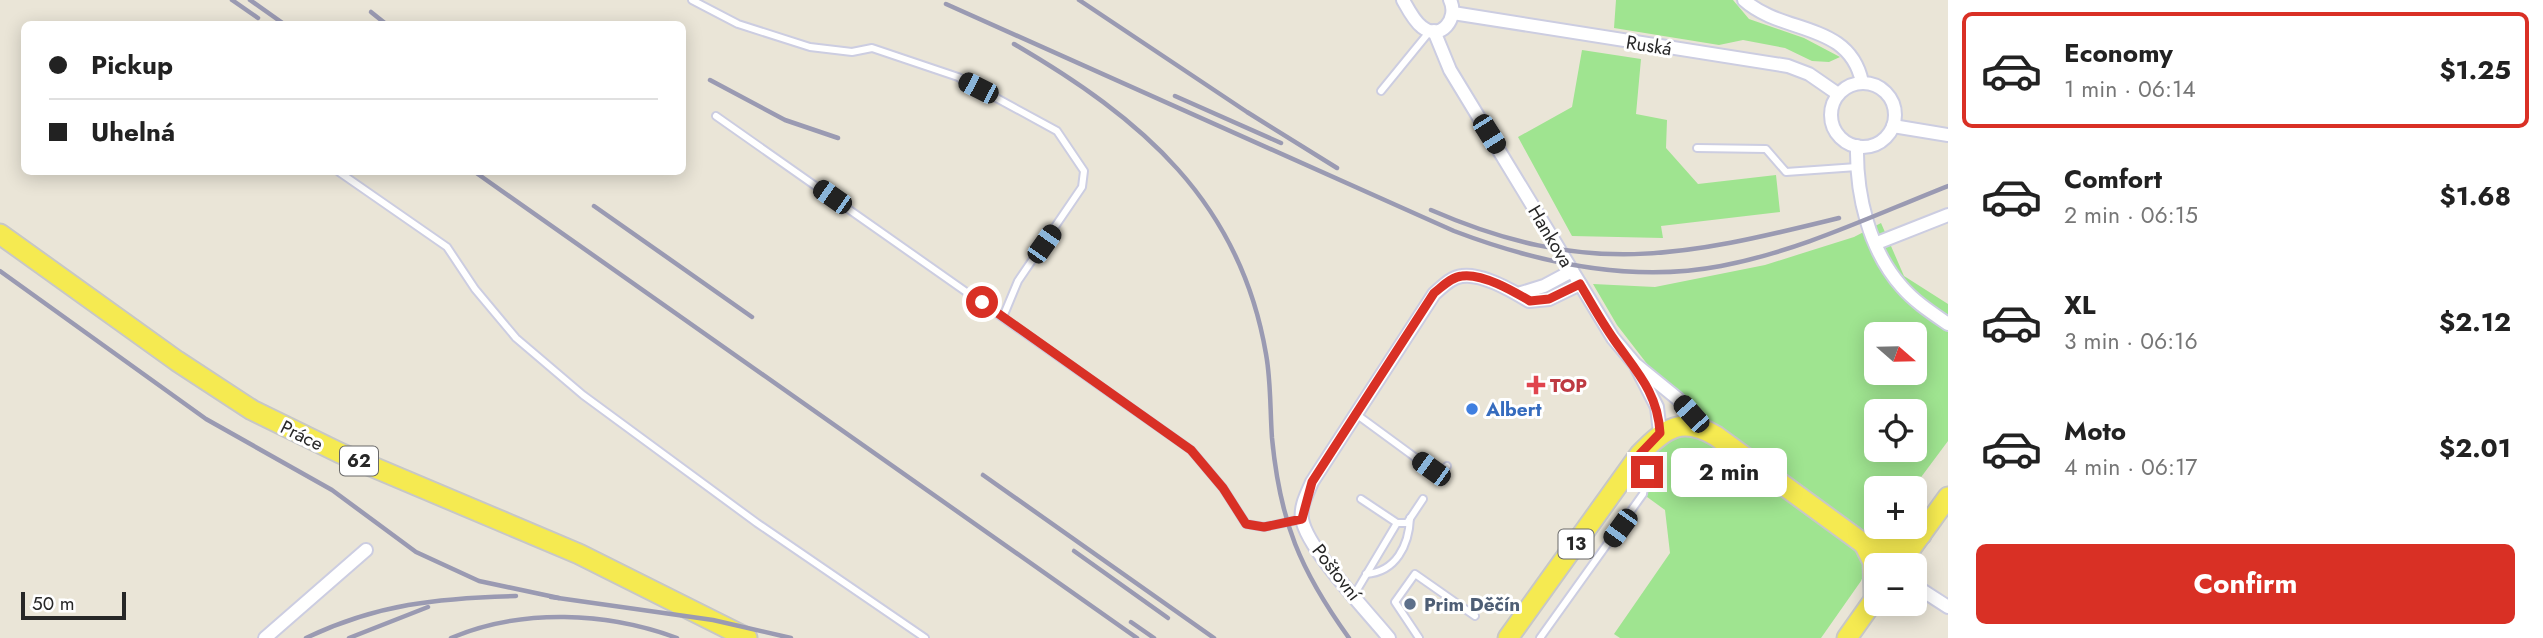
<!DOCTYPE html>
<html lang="en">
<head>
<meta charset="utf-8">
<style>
  :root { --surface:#fff; --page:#f6f6f6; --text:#222; --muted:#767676; --line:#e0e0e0; --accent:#d93025 }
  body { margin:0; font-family:Jost,sans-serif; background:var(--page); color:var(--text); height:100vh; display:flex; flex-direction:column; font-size:26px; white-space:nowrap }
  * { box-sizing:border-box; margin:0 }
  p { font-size:23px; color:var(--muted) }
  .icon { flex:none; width:38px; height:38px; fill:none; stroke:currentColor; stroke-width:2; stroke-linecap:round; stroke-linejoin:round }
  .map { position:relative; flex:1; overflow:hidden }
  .details { display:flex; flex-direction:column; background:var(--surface); width:595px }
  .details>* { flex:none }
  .banner { position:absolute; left:21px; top:21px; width:665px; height:154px; border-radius:10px; box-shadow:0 4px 18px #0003; display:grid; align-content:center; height:154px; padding:0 28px; background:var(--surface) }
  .needle { width:46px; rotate:110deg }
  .buttons { position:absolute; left:1864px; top:322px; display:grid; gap:14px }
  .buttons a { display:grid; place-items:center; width:63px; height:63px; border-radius:10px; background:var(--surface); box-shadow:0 4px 18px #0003; font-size:35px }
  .scale { position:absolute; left:21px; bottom:18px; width:105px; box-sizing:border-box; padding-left:7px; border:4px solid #272727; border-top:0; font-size:19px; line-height:24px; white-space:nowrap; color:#272727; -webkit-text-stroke:5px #fff; paint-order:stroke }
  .end { position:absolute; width:32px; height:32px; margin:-16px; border:9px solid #d93025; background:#fff; box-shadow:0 0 0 4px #fff }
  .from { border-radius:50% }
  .bubble { position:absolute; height:49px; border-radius:10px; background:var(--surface); box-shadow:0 4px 18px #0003; font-size:23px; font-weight:700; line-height:49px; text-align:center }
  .car { position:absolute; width:21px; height:42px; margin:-21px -10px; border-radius:9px; box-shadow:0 0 5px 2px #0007; background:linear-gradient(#222 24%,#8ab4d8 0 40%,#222 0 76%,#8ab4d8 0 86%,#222 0) }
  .banner b { display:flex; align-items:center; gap:24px; height:66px; font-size:26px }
  .banner b+b { border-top:2px solid var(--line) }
  .banner i { width:18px; height:18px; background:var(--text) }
  ul { padding:12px 0 0; list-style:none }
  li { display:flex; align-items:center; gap:21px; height:116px; margin:0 14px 10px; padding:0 14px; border:4px solid transparent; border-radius:10px }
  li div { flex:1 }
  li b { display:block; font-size:26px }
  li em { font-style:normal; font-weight:700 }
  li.on { border-color:var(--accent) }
  li>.icon { width:63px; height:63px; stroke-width:1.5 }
  .action { display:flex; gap:14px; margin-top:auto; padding:14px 28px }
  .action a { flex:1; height:80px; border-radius:10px; background:var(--accent); color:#fff; font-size:28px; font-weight:700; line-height:80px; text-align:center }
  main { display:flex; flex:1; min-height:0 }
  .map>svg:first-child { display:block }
  .green { fill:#9fe490; fill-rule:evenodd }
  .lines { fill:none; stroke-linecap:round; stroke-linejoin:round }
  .lane-casing { stroke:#cccde1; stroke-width:10 }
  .street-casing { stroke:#cccde1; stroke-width:16 }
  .primary-casing { stroke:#c7c7c7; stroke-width:23 }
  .lane { stroke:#fff; stroke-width:6 }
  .street { stroke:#fff; stroke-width:12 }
  .primary { stroke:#f5ea51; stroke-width:19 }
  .rail { stroke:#9a9ab2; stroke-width:4.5 }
  .route { stroke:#d93025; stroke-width:9 }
  .health-dot { fill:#e0444e; stroke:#fff; stroke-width:2.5 }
  .shop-dot { fill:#3f7fe0; stroke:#fff; stroke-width:2.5 }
  .service-dot { fill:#5c6f8a; stroke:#fff; stroke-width:2.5 }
  .labels { text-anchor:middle; stroke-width:6; stroke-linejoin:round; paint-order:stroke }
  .shield { fill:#fff; stroke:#686868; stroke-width:2 }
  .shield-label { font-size:18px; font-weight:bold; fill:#272727 }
  .street-label { font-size:19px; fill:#272727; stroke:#fff }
  .health-label { font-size:19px; font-weight:bold; fill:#be3a42; stroke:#fff; text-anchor:start }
  .shop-label { font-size:19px; font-weight:bold; fill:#366cbe; stroke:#fff; text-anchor:start }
  .service-label { font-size:19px; font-weight:bold; fill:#4e5e75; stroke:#fff; text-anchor:start }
</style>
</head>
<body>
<main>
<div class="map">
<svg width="1948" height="638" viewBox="0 0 1948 638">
  <rect width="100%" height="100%" fill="#eae5d7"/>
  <!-- green -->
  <g class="green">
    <path d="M 1616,0 L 1733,0 L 1749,19 L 1804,38 L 1840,57 L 1829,62 L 1812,61 L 1785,48 L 1743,40 L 1719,45 L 1614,28 Z"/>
    <path d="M 1582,50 L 1641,59 L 1636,114 L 1667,120 L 1666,148 L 1698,184 L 1776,175 L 1780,212 L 1661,226 L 1663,238 L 1572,236 L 1518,137 L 1572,107 Z"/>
    <path d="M 1881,223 L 1904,276 L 1948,304 L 1948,441 L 1913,488 L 1876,488 L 1876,527 L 1884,527 L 1861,581 L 1821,638 L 1620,638 L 1614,634 L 1670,553 L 1665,510 L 1643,494 L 1658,446 L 1705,414 L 1658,378 L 1617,325 L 1593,284 L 1655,287 L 1765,265 L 1854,237 ZM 1876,334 L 1914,334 L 1914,373 L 1876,373 ZM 1876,411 L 1914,411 L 1914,450 L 1876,450 Z"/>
  </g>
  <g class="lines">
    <!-- lane casing -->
    <g class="lane-casing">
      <g id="lane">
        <path d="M 692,0 L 738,24 L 810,47 L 852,52 L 872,48 L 958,77 L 1057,131 L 1084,171 L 1082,187 L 1018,281 L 1003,317"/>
        <path d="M 1381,91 L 1430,31"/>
        <path d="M 716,116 L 1191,450 L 1223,488 L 1246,524 L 1264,527 L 1302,519"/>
        <path d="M 1697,148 L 1766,149 L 1786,172 L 1857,167"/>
        <path d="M 339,172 L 447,247 L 475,289 L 516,338 L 583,395 L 757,523 L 925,638"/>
        <path d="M 1356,414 L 1431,469 L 1440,473 L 1447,466"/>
        <path d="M 1397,523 L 1407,523 L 1423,499"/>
        <path d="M 1366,574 C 1396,572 1409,545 1410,518"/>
        <path d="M 1354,595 L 1397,523 L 1361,499"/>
        <path d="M 1419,638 L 1395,602 L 1415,574 L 1475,616"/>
        <path d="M 1540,638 L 1643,494 L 1647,472 L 1642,458"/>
      </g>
    </g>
    <!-- street casing -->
    <g class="street-casing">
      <g id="street">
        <path d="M 1403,0 C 1408,9 1414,21 1422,27 C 1441,42 1459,18 1450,0"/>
        <path d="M 1744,0 C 1783,35 1849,21 1862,82"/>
        <path d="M 1453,13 L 1788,66 L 1809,74 L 1838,94"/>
        <path d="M 1434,31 L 1450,70 L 1613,338 L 1635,364 L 1678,399 L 1705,429"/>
        <circle cx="1863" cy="115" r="32"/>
        <path d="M 1893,126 L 1948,135"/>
        <path d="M 1857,146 C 1856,195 1869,250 1902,287 C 1915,302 1932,313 1948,324"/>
        <path d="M 1877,243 L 1948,215"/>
        <path d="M 1518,294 L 1544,286 L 1572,271"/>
        <path d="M 1637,368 L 1657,407 L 1660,433"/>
        <path d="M 1914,585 L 1948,607"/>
        <path d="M 265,638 L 366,550"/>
        <path d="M 1389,638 C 1368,612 1307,549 1302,519 C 1300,506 1307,494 1312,482 L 1434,294 C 1442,287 1451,277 1462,276 C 1482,273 1513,291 1529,301 L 1549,299 L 1580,284"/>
      </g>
    </g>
    <!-- primary casing -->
    <g class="primary-casing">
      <g id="primary">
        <path d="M 0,234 L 177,361 L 252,410 L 340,453 L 579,554 L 747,638"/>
        <path d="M 1864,544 L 1873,562 L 1874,599"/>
        <path d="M 1899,565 L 1948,497"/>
        <path d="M 1508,638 L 1640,454 C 1665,428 1682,416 1716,436 L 1864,544 C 1887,552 1901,548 1921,535"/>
        <path d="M 1847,638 L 1876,597"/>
      </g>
    </g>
    <!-- lane -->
    <use href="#lane" class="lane"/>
    <!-- street -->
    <use href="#street" class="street"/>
    <!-- primary -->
    <use href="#primary" class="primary"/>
    <!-- rail -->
    <g class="rail">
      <path d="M 232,0 L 258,18"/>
      <path d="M 250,0 L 284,24"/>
      <path d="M 1079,0 L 1247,112 L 1337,168"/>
      <path d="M 946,4 L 1454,231 C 1538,263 1632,283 1721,266 C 1800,251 1874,215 1948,186"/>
      <path d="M 371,12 L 386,24"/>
      <path d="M 1014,44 C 1141,118 1240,201 1266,354 C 1271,381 1270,410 1272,438 C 1280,522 1300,570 1349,638"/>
      <path d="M 710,80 L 785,120 L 838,138"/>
      <path d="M 1175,96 L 1281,143"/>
      <path d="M 475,172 L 1137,638"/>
      <path d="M 594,206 L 752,317"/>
      <path d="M 1431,210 C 1587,278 1681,257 1839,218"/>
      <path d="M 0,271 L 206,419 L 332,490 L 416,552 L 479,581 L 559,598"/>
      <path d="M 983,475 L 1214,638"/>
      <path d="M 1074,551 L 1168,618"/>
      <path d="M 551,597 L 713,620 L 791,638"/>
      <path d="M 1131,622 L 1154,638"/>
      <path d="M 306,638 C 377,604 438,598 516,596"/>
      <path d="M 349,638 L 428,607"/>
      <path d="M 451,638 C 522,608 607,612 677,638"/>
    </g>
  </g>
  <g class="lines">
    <!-- route -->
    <path class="route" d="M 982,302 L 1191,450 L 1223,488 L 1246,524 L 1264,527 L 1302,519 L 1312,482 L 1434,293 C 1442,287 1451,277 1462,276 C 1482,273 1513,291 1530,301 L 1549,299 L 1580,284 C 1591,303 1602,323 1615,341 C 1636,371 1658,393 1660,433 L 1640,454 L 1647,472"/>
  </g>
  <!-- markers -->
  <path class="health-dot" d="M1532.5 374.5h7v7h7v7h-7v7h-7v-7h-7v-7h7z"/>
  <circle class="shop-dot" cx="1472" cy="409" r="7"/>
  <circle class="service-dot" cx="1410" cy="604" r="7"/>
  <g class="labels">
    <!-- shield labels -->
    <g class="shield">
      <rect x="340" y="446.5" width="38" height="29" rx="5"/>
      <rect x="1558.5" y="529.5" width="35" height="29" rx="5"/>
    </g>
    <g class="shield-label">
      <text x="359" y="467">62</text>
      <text x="1576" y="550">13</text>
    </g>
    <!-- street labels -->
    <g class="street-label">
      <text transform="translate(1649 45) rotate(9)" y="7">Ruská</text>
      <text transform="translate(1551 236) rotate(59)" y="7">Hankova</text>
      <text transform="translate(302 435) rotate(26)" y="7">Práce</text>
      <text transform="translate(1337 572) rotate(52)" y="7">Poštovní</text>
    </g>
    <!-- health labels -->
    <g class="health-label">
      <text x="1550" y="392">TOP</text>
    </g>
    <!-- shop labels -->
    <g class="shop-label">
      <text x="1486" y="416">Albert</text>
    </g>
    <!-- service labels -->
    <g class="service-label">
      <text x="1424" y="611">Prim Děčín</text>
    </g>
  </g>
</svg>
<div class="buttons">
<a><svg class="needle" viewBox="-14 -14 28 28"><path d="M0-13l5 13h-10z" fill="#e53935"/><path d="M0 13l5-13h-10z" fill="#767676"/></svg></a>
<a><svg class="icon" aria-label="locate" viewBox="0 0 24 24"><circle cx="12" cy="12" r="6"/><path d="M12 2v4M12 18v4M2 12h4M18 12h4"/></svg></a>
<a>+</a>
<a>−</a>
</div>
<div class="scale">50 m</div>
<i class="end from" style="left:982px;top:302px"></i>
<i class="end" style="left:1647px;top:472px"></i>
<div class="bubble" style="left:1671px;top:448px;width:116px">2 min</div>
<i class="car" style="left:978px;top:88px;rotate:297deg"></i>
<i class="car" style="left:1489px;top:134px;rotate:148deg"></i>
<i class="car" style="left:832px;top:197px;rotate:305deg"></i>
<i class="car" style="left:1044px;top:244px;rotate:35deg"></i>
<i class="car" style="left:1691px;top:414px;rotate:318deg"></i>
<i class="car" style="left:1431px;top:469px;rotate:306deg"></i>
<i class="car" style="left:1620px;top:528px;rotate:216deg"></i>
<div class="banner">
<b><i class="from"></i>Pickup</b>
<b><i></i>Uhelná</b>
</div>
</div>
<section class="details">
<ul>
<li class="on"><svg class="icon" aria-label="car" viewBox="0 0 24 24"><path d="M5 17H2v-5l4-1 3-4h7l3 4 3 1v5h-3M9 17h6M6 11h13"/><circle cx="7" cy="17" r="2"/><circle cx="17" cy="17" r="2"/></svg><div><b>Economy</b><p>1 min · 06:14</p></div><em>$1.25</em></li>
<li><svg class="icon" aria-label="car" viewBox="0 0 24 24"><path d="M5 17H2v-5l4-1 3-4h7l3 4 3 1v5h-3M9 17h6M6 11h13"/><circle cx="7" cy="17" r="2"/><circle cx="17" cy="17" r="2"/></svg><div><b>Comfort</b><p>2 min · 06:15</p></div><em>$1.68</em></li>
<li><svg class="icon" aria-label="car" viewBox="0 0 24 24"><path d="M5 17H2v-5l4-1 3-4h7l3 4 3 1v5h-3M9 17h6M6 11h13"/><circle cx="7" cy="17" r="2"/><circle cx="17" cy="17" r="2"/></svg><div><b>XL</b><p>3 min · 06:16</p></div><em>$2.12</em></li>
<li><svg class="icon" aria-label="car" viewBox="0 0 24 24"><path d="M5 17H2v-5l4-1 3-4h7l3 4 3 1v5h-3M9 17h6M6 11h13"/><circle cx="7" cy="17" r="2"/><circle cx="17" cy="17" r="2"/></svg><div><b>Moto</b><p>4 min · 06:17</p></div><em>$2.01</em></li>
</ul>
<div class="action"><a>Confirm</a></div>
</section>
</main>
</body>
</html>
